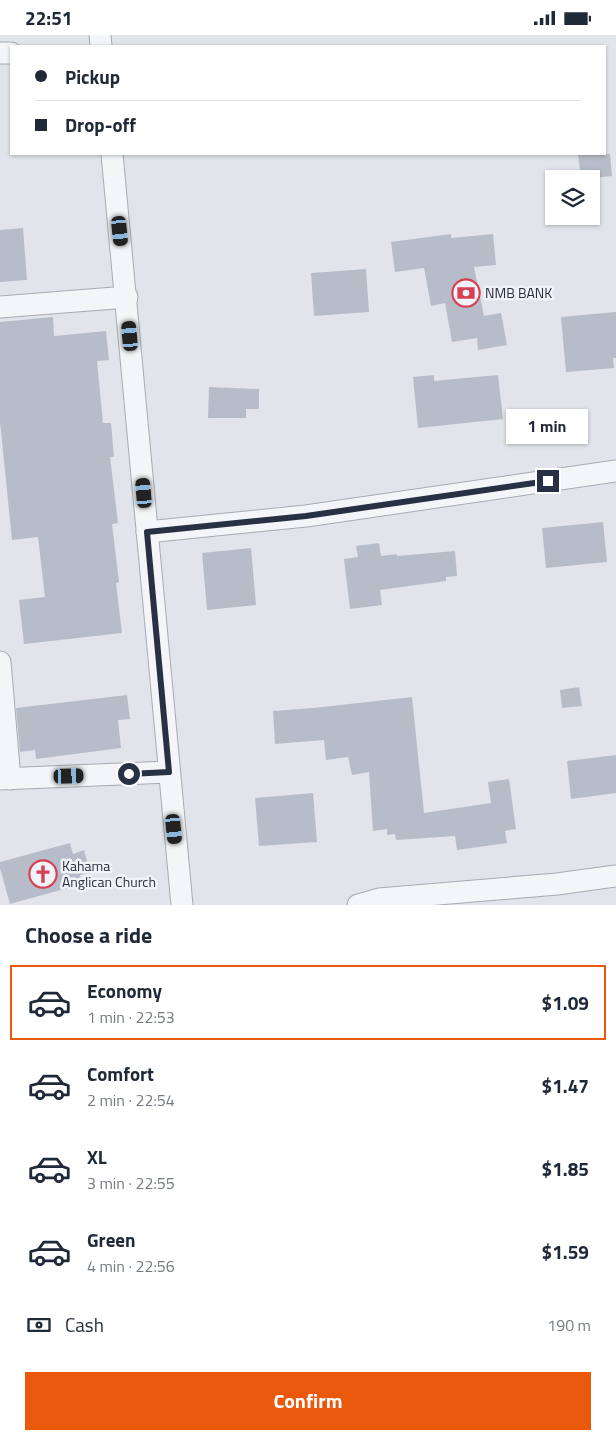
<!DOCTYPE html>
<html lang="en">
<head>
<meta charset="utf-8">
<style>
  :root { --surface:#fff; --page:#f2f2f3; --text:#1f2937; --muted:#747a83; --line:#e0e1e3; --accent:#ea580c }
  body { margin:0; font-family:"Titillium Web",sans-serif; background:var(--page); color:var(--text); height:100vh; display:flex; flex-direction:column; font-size:19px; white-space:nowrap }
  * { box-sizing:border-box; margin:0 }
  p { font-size:16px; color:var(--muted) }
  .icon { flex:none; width:28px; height:28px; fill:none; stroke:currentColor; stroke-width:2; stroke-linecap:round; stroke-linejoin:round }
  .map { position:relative; height:870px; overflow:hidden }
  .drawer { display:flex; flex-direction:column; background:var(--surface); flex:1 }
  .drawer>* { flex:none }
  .top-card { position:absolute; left:10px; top:10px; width:596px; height:110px; border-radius:0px; box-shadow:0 1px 4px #0004; display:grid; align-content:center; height:110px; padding:0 25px; background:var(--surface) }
  .controls { position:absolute; left:545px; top:135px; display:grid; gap:10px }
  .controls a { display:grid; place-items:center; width:55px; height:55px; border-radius:0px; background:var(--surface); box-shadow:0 1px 4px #0004; font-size:25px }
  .end { position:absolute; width:22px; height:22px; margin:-11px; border:6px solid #283143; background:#fff; box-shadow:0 0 0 2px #fff }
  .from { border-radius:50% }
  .bubble { position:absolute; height:35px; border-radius:0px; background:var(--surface); box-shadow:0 1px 4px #0004; font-size:16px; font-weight:700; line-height:35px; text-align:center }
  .car { position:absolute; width:15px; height:30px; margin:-15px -8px; border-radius:6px; box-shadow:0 0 4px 1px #0007; background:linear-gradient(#222 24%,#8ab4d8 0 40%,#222 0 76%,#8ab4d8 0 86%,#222 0) }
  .top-card b { display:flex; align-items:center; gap:18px; height:48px; font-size:19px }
  .top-card b+b { border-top:1px solid var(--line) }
  .top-card i { width:12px; height:12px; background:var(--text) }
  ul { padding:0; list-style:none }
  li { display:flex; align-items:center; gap:15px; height:75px; margin:0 10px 8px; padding:0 15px; border:2px solid transparent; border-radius:0px }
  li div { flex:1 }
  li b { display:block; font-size:19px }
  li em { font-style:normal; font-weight:700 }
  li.on { border-color:var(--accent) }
  li>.icon { width:45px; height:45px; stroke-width:1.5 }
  h2 { padding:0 25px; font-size:22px; line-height:60px }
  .pay { display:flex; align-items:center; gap:12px; height:55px; padding:0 25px; font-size:19px }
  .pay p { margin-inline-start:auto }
  .action { display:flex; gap:10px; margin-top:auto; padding:10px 25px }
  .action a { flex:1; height:58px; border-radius:0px; background:var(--accent); color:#fff; font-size:20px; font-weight:700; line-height:58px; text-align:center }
  .status { display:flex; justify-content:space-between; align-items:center; height:35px; padding:0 25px; background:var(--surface); direction:ltr }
  .status svg { height:14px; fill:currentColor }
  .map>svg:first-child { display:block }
  .building { fill:#b7bdc8 }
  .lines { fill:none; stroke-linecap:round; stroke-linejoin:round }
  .minor-casing { stroke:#a6abb5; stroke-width:23 }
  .minor { stroke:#f4f5f8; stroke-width:21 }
  .route { stroke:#283143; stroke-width:6 }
  .labels { text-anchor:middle; stroke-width:5; stroke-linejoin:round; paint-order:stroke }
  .poi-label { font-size:14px; fill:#283143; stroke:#f0f3f7; text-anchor:start }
</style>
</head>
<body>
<div class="status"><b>22:51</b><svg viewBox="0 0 49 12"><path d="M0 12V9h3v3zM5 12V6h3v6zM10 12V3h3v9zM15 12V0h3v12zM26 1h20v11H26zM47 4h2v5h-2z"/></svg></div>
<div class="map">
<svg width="616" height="870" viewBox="0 0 616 870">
  <rect width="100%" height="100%" fill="#e1e4ea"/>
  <!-- building -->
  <g class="building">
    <path d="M 578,119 L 610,119 L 612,141 L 581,144 Z"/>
    <path d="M 23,193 L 27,245 L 0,247 L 0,195 Z"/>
    <path d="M 451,199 L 451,203 L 493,199 L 496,230 L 474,232 L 484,281 L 501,278 L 507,310 L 478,315 L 477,303 L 452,307 L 445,268 L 431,271 L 424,233 L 395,237 L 391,207 Z"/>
    <path d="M 366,234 L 369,277 L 314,281 L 311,238 Z"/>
    <path d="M 616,277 L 616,323 L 613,323 L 614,333 L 566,337 L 561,282 Z"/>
    <path d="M 53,282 L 54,301 L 106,296 L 109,325 L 97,326 L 103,388 L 111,388 L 114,422 L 110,422 L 118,488 L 112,489 L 119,547 L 116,548 L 122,598 L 24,609 L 19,565 L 45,562 L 38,502 L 12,505 L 0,387 L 0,287 Z"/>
    <path d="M 434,340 L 434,346 L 498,340 L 503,384 L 418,393 L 413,342 Z"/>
    <path d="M 209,352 L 259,354 L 259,374 L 246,374 L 246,383 L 208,383 Z"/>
    <path d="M 603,487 L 607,527 L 546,533 L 542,493 Z"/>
    <path d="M 379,508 L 381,521 L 397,519 L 397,521 L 455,516 L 457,541 L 446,542 L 446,546 L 380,555 L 382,570 L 350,574 L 344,524 L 358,522 L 356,511 Z"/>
    <path d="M 251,513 L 256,570 L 207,575 L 202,518 Z"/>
    <path d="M 579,652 L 582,671 L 562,673 L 560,655 Z"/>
    <path d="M 127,660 L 130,684 L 118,685 L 121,713 L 36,724 L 35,715 L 20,717 L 16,673 Z"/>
    <path d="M 412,662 L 424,778 L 491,768 L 488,747 L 509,744 L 516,794 L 505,796 L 507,808 L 457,815 L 455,801 L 396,805 L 395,799 L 387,800 L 387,794 L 373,796 L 369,737 L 352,740 L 348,722 L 326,725 L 324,705 L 275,709 L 273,676 L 313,673 Z"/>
    <path d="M 616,720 L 616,758 L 571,764 L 567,726 Z"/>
    <path d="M 313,758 L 317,807 L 259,811 L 255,763 Z"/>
    <path d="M 70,808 L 73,819 L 84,815 L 90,838 L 80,840 L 82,849 L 10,869 L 0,833 L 0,827 Z"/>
  </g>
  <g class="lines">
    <!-- minor casing -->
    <g class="minor-casing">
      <g id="minor">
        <path d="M 100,0 L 101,11"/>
        <path d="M 0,18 L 11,18"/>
        <path d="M 112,119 L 182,870"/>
        <path d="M 0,272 L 127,262"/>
        <path d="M 147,497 L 306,481 L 616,436"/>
        <path d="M 0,627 L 10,744"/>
        <path d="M 0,744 L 169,737"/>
        <path d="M 358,870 L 379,864 L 557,849 L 616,841"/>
      </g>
    </g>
    <!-- minor -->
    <use href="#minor" class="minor"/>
  </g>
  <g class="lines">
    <!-- route -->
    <path class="route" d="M 129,739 L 169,737 L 147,497 L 306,481 L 548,446"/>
  </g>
  <!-- icons -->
  <defs>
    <g id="bank-ring" transform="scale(1.4375)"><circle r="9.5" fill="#f0f3f7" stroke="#d63f54" stroke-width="1.5"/><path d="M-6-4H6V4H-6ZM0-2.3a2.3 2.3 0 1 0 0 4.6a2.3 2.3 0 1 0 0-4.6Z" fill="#d63f54"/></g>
    <g id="church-ring" transform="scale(1.4375)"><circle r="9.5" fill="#f0f3f7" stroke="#d63f54" stroke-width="1.5"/><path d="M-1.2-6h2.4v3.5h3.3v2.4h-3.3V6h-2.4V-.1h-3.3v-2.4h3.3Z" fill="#d63f54"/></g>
  </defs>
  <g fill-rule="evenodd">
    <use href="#bank-ring" x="466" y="258"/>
    <use href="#church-ring" x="43" y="839"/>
  </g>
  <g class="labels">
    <!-- poi labels -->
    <g class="poi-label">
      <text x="485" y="263">NMB BANK</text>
      <text x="62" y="836">Kahama<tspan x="62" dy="16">Anglican Church</tspan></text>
    </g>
  </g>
</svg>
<div class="controls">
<a><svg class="icon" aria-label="layers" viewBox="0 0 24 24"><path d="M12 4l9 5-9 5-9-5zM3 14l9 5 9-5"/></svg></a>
</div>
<i class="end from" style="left:129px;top:739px"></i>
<i class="end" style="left:548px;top:446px"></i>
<div class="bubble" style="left:506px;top:374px;width:82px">1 min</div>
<i class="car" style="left:120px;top:196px;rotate:174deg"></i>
<i class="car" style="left:130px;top:301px;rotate:355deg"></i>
<i class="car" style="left:144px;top:458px;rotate:355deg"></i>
<i class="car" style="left:69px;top:741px;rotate:88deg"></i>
<i class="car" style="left:174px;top:794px;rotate:174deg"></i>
<div class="top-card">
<b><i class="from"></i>Pickup</b>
<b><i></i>Drop-off</b>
</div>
</div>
<section class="drawer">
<h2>Choose a ride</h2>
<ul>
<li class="on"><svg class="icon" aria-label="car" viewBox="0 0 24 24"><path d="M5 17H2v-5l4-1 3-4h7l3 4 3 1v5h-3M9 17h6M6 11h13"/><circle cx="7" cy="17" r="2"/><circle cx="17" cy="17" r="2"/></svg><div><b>Economy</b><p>1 min · 22:53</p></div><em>$1.09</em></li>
<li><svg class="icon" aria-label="car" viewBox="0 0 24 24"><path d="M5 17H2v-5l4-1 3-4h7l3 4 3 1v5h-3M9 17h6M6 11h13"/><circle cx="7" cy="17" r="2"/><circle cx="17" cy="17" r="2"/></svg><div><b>Comfort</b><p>2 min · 22:54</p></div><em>$1.47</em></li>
<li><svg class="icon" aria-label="car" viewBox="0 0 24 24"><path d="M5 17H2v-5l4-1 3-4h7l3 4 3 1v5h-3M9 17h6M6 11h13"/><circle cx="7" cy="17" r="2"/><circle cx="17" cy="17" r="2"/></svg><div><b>XL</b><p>3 min · 22:55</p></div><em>$1.85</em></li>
<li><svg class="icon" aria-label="car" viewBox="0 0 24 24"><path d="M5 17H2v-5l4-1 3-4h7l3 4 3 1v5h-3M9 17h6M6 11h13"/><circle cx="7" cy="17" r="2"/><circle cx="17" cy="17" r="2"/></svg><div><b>Green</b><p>4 min · 22:56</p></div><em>$1.59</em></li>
</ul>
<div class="pay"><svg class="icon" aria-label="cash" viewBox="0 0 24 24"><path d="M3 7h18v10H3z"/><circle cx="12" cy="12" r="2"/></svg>Cash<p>190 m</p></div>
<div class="action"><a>Confirm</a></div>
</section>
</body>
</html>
